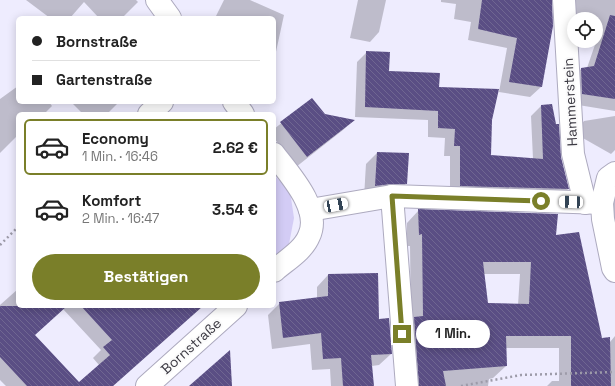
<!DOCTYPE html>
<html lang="de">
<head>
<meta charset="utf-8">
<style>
  :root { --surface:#fff; --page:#f2f2f2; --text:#222; --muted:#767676; --line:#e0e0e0; --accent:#7a7f29 }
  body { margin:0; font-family:"Space Grotesk",sans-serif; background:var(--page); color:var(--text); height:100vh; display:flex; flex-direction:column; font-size:15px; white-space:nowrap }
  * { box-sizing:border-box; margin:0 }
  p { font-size:13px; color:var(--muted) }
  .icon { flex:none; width:22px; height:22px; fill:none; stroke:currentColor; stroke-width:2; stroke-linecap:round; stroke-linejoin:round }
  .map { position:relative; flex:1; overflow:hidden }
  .drawer { position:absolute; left:16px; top:112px; width:260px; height:196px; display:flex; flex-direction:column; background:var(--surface); border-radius:6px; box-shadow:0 2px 10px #0003 }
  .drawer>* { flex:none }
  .top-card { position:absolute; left:16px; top:16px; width:260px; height:88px; border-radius:6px; box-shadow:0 2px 10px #0003; display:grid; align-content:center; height:88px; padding:0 16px; background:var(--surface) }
  .tools { position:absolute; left:567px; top:12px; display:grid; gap:8px }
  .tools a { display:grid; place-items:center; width:36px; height:36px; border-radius:50%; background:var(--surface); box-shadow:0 2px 10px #0003; font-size:20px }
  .end { position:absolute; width:18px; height:18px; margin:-9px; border:5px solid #7a7f29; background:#fff; box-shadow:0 0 0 2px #fff }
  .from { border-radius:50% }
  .bubble { position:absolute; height:28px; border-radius:14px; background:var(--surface); box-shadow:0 2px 10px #0003; font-size:13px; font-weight:700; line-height:28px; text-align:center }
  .car { position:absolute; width:12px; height:24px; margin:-12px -6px; border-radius:5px; box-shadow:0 0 3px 1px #0007; background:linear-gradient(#fff 24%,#345 0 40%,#fff 0 76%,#345 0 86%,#fff 0) }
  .top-card b { display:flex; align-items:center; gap:14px; height:38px; font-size:15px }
  .top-card b+b { border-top:1px solid var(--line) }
  .top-card i { width:10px; height:10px; background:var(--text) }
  ul { padding:7px 0 0; list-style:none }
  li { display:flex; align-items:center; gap:12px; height:56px; margin:0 8px 6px; padding:0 8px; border:2px solid transparent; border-radius:6px }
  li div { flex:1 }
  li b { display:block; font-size:15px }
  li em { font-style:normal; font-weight:700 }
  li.selected { border-color:var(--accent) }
  li>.icon { width:36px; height:36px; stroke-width:1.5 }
  .action { display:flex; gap:8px; margin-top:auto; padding:8px 16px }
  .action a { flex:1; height:46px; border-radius:24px; background:var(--accent); color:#fff; font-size:16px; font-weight:700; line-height:46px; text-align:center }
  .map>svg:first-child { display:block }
  .park { fill:#d3ccf5 }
  .shadow { fill:#0003; fill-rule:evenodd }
  .building { fill:url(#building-back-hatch); fill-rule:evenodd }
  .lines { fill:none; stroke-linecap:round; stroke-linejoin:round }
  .minor-casing { stroke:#adaabf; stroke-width:24 }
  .path { stroke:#9d9ba9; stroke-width:2.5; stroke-dasharray:2 3; stroke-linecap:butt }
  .minor { stroke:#fff; stroke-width:22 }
  .route { stroke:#7a7f29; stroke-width:5 }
  .labels { text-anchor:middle; stroke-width:4; stroke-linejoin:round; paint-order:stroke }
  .street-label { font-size:14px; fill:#3c3a43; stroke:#fbfbfb }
</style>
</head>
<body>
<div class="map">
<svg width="615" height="386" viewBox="0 0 615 386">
  <defs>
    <pattern id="building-back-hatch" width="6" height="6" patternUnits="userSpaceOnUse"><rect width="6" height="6" fill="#5a4e84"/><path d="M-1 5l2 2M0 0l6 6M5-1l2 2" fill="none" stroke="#6f6691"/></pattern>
  </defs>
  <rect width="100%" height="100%" fill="#eeecfe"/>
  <!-- park -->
  <path class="park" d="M 274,175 L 290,191 L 294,218 L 289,244 L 274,258 Z"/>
  <!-- shadow -->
  <g class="shadow">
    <path d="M 26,0 L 136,0 L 138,2 L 122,18 L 99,18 L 84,2 L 70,18 L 50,18 Z"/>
    <path d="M 224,0 L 250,0 L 284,15 L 274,61 L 274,18 L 215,18 Z"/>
    <path d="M 358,0 L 386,0 L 379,32 L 370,42 L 350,38 Z"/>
    <path d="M 441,0 L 542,0 L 541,87 L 530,97 L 499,92 L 507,48 L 468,40 L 471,22 L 454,19 L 456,4 L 441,2 Z"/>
    <path d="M 565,0 L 615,0 L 615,111 L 572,104 L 571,80 L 581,69 L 587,68 L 598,36 L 596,36 L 596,19 L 574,19 Z"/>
    <path d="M 367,52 L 388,72 L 438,88 L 491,120 L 490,156 L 533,159 L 531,116 L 541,106 L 551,105 L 560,157 L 568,189 L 558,199 L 450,195 L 450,156 L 444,156 L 445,138 L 428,137 L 428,120 L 355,117 L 357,62 Z"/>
    <path d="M 18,86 L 18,102 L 49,102 L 52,106 L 44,114 L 18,114 L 18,135 L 0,153 L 0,99 Z"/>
    <path d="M 312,99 L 324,115 L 353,121 L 343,130 L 296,167 L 274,138 L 274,129 Z"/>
    <path d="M 71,102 L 119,102 L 107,114 L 83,114 Z"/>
    <path d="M 615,116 L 615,150 L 611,154 L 574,133 L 584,121 Z"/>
    <path d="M 377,153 L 406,184 L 394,195 L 364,197 L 366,164 Z"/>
    <path d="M 615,200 L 615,261 L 605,210 Z"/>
    <path d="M 419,210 L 555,236 L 601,339 L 610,342 L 615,336 L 615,386 L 547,386 L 552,381 L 559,381 L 559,348 L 505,348 L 506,366 L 493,378 L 489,379 L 488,386 L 407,386 L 411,322 L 410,246 L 407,246 L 407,223 ZM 484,274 L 520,274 L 518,305 L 487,304 Z"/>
    <path d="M 328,275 L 378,320 L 391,354 L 379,365 L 372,366 L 373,386 L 331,386 L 330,369 L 312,370 L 310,344 L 272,349 L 268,315 L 280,303 L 317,299 L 317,287 Z"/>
    <path d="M 18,289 L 18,306 L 203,306 L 113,386 L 6,386 L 0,380 L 0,305 ZM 63,309 L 101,350 L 93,358 L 99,365 L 79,383 L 34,335 Z"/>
  </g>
  <!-- building -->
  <g class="building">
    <path d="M 482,0 L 552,0 L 553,26 L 542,87 L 509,82 L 517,38 L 478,29 Z"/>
    <path d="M 610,15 L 615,16 L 615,99 L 582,94 L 581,68 L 594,66 Z"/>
    <path d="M 366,51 L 390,52 L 389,71 L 440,73 L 439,87 L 499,89 L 492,120 L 491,155 L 543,159 L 541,105 L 552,104 L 556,124 L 559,124 L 561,157 L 569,189 L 460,186 L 460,146 L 454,146 L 455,129 L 438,128 L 438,111 L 365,107 Z"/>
    <path d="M 312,98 L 325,114 L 355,120 L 307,157 L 280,122 Z"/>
    <path d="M 377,152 L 409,153 L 407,184 L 391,184 L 375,186 Z"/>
    <path d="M 418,209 L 558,214 L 556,235 L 579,232 L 602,338 L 610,337 L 611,386 L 571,386 L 571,336 L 506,336 L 507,366 L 443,371 L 446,386 L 419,386 L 414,317 L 423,316 L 422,234 L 419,235 ZM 483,262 L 531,262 L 529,304 L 488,303 Z"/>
    <path d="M 378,273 L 379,319 L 389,318 L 392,354 L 371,355 L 374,386 L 343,386 L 341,358 L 323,359 L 321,333 L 283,338 L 279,302 L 328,296 L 328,274 Z"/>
    <path d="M 0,306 L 67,306 L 35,335 L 79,382 L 110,355 L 103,347 L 112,340 L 81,306 L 203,306 L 113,386 L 27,386 L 0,357 Z"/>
    <path d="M 230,350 L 232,386 L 189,386 Z"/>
  </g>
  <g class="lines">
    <!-- minor casing -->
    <g class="minor-casing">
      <g id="minor">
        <path d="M 157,0 L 170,18"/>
        <path d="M 564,0 L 573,154 L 585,203"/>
        <path d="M 234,102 L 243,114"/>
        <path d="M 149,114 L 162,102"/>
        <path d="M 274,154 C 289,174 322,209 309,236 C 303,251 285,261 274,271"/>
        <path d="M 615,173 L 608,178 L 602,203 L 603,219 L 613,268 L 615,271"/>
        <path d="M 392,196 L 407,386"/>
        <path d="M 310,210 L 392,196 L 602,203"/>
        <path d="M 147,386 L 236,306"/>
      </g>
    </g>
    <!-- path -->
    <g class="path">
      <path d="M 0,245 L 18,227"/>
      <path d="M 461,386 L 521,375 L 615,372"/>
    </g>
    <!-- minor -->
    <use href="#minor" class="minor"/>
  </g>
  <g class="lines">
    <!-- route -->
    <path class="route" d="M 402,334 L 392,196 L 541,201"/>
  </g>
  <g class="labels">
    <!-- street labels -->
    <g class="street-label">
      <text transform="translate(570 102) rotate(-93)" y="5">Hammerstein</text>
      <text transform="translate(191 346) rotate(-42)" y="5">Bornstraße</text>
    </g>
  </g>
</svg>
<div class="tools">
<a><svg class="icon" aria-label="locate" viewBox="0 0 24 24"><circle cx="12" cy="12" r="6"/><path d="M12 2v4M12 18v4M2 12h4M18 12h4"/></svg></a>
</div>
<i class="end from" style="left:541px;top:201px"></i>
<i class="end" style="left:402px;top:334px"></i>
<div class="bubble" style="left:416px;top:320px;width:74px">1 Min.</div>
<i class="car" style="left:571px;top:202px;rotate:272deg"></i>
<i class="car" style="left:336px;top:205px;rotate:79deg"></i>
<div class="top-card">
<b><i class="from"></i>Bornstraße</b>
<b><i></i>Gartenstraße</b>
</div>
<section class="drawer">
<ul>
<li class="selected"><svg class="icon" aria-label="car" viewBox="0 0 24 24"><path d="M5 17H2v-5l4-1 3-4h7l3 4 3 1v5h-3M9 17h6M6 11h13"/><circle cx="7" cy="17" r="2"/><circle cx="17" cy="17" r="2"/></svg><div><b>Economy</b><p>1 Min. · 16:46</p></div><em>2.62 €</em></li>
<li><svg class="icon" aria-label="car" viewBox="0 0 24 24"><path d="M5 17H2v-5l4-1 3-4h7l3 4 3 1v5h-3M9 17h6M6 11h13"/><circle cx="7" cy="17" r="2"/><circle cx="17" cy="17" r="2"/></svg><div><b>Komfort</b><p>2 Min. · 16:47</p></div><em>3.54 €</em></li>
</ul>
<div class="action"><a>Bestätigen</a></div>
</section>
</div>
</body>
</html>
